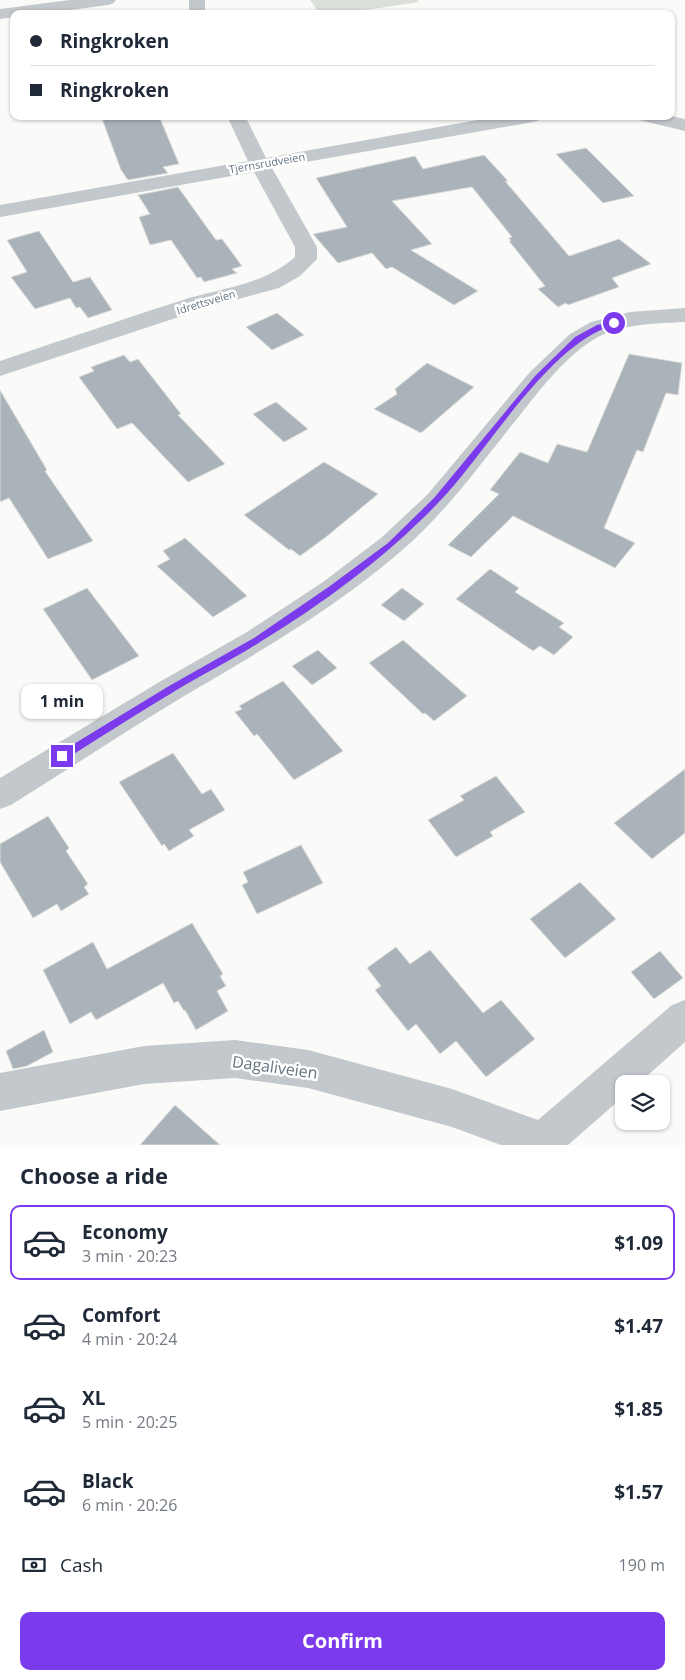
<!DOCTYPE html>
<html lang="en">
<head>
<meta charset="utf-8">
<style>
  :root { --surface:#fff; --page:#f6f6f7; --text:#1f2937; --muted:#747a83; --line:#e0e1e3; --accent:#7c3aed }
  body { margin:0; font-family:"Open Sans",sans-serif; background:var(--page); color:var(--text); height:100vh; display:flex; flex-direction:column; font-size:19px; white-space:nowrap }
  * { box-sizing:border-box; margin:0 }
  p { font-size:16px; color:var(--muted) }
  .icon { flex:none; width:28px; height:28px; fill:none; stroke:currentColor; stroke-width:2; stroke-linecap:round; stroke-linejoin:round }
  .map { position:relative; height:1145px; overflow:hidden }
  .side { display:flex; flex-direction:column; background:var(--surface); flex:1 }
  .side>* { flex:none }
  .hud { position:absolute; left:10px; top:10px; width:665px; height:110px; border-radius:10px; box-shadow:0 1px 4px #0004; display:grid; align-content:center; height:110px; padding:0 20px; background:var(--surface) }
  .fabs { position:absolute; left:615px; top:1075px; display:grid; gap:10px }
  .fabs a { display:grid; place-items:center; width:55px; height:55px; border-radius:10px; background:var(--surface); box-shadow:0 1px 4px #0004; font-size:25px }
  .end { position:absolute; width:22px; height:22px; margin:-11px; border:6px solid #7c3aed; background:#fff; box-shadow:0 0 0 2px #fff }
  .from { border-radius:50% }
  .bubble { position:absolute; height:35px; border-radius:10px; background:var(--surface); box-shadow:0 1px 4px #0004; font-size:16px; font-weight:700; line-height:35px; text-align:center }
  .hud b { display:flex; align-items:center; gap:18px; height:48px; font-size:19px }
  .hud b+b { border-top:1px solid var(--line) }
  .hud i { width:12px; height:12px; background:var(--text) }
  ul { padding:0; list-style:none }
  li { display:flex; align-items:center; gap:15px; height:75px; margin:0 10px 8px; padding:0 10px; border:2px solid transparent; border-radius:10px }
  li div { flex:1 }
  li b { display:block; font-size:19px }
  li em { font-style:normal; font-weight:700 }
  li.current { border-color:var(--accent) }
  li>.icon { width:45px; height:45px; stroke-width:1.5 }
  h2 { padding:0 20px; font-size:22px; line-height:60px }
  .pay { display:flex; align-items:center; gap:12px; height:55px; padding:0 20px; font-size:19px }
  .pay p { margin-inline-start:auto }
  .action { display:flex; gap:10px; margin-top:auto; padding:10px 20px }
  .action a { flex:1; height:58px; border-radius:10px; background:var(--accent); color:#fff; font-size:20px; font-weight:700; line-height:58px; text-align:center }
  .map>svg:first-child { display:block }
  .green { fill:#dadfd7 }
  .building { fill:#aab3b9; stroke:#dcdcda }
  .lines { fill:none; stroke-linecap:round; stroke-linejoin:round }
  .street { fill:#c3c8cc; fill-rule:evenodd }
  .route { fill:#7c3aed }
  .labels { text-anchor:middle; stroke-width:5; stroke-linejoin:round; paint-order:stroke }
  .far-street-label { font-size:11px; fill:#657683; stroke:#fff }
  .near-street-label { font-size:16px; fill:#657683; stroke:#fff }
</style>
</head>
<body>
<div class="map">
<svg width="685" height="1145" viewBox="0 0 685 1145">
  <rect width="100%" height="100%" fill="#fafaf8"/>
  <!-- green -->
  <path class="green" d="M 310,0 L 417,0 L 419,2 L 339,14 L 320,14 Z"/>
  <!-- building -->
  <g class="building">
    <path d="M 101,116 L 159,116 L 179,164 L 163,167 L 168,173 L 128,180 L 121,170 Z"/>
    <path d="M 586,148 L 634,196 L 603,203 L 556,154 Z"/>
    <path d="M 484,155 L 508,181 L 505,181 L 569,256 L 619,239 L 651,264 L 612,278 L 619,287 L 568,305 L 566,303 L 558,307 L 538,289 L 545,286 L 509,241 L 511,241 L 509,238 L 512,237 L 472,187 L 392,201 L 432,244 L 411,250 L 478,291 L 454,305 L 392,267 L 386,269 L 372,253 L 338,263 L 313,234 L 347,227 L 316,178 L 415,156 L 423,169 Z"/>
    <path d="M 178,187 L 216,240 L 222,239 L 242,266 L 232,269 L 237,273 L 204,282 L 201,277 L 197,278 L 171,240 L 150,245 L 139,217 L 150,214 L 138,195 Z"/>
    <path d="M 39,231 L 73,282 L 90,277 L 112,310 L 88,318 L 80,307 L 76,308 L 70,298 L 35,309 L 11,277 L 27,272 L 7,240 Z"/>
    <path d="M 277,313 L 304,335 L 272,350 L 246,327 Z"/>
    <path d="M 629,354 L 682,363 L 678,395 L 666,393 L 643,452 L 637,450 L 604,528 L 635,543 L 615,568 L 513,516 L 471,557 L 448,545 L 499,494 L 490,490 L 520,452 L 548,463 L 557,444 L 587,452 Z"/>
    <path d="M 124,355 L 130,362 L 138,359 L 181,414 L 178,415 L 225,464 L 188,482 L 132,423 L 117,429 L 79,377 L 94,371 L 91,367 Z"/>
    <path d="M 427,363 L 474,387 L 421,433 L 374,409 L 397,394 L 395,389 Z"/>
    <path d="M 0,390 L 47,470 L 45,471 L 93,541 L 48,559 L 9,498 L 0,502 Z"/>
    <path d="M 276,402 L 308,429 L 284,442 L 253,414 Z"/>
    <path d="M 324,462 L 378,494 L 326,537 L 300,556 L 291,549 L 289,550 L 244,515 Z"/>
    <path d="M 185,538 L 215,566 L 247,596 L 213,617 L 157,566 L 170,559 L 163,551 Z"/>
    <path d="M 490,569 L 519,588 L 515,592 L 564,623 L 559,627 L 573,637 L 554,655 L 540,646 L 533,651 L 456,599 Z"/>
    <path d="M 87,588 L 139,656 L 92,680 L 43,609 Z"/>
    <path d="M 402,588 L 424,604 L 404,621 L 381,605 Z"/>
    <path d="M 403,640 L 467,696 L 434,721 L 425,713 L 423,714 L 369,663 Z"/>
    <path d="M 318,650 L 337,668 L 312,685 L 292,666 Z"/>
    <path d="M 283,681 L 343,751 L 294,780 L 257,734 L 254,736 L 235,712 L 242,709 L 239,706 Z"/>
    <path d="M 173,753 L 202,794 L 211,789 L 225,810 L 189,830 L 194,836 L 169,851 L 164,844 L 162,846 L 119,782 Z"/>
    <path d="M 685,769 L 685,833 L 652,859 L 614,823 Z"/>
    <path d="M 496,776 L 525,812 L 490,832 L 493,836 L 456,857 L 428,820 L 464,800 L 460,796 Z"/>
    <path d="M 48,816 L 69,848 L 66,851 L 88,884 L 84,887 L 89,894 L 61,911 L 57,904 L 33,918 L 0,862 L 0,844 Z"/>
    <path d="M 301,845 L 323,883 L 257,914 L 242,885 L 248,882 L 243,872 Z"/>
    <path d="M 580,882 L 616,919 L 565,958 L 530,919 Z"/>
    <path d="M 192,923 L 223,974 L 220,976 L 226,986 L 217,991 L 228,1011 L 196,1030 L 185,1010 L 184,1011 L 178,1001 L 174,1003 L 163,983 L 96,1020 L 91,1012 L 70,1024 L 43,970 L 93,942 L 107,969 Z"/>
    <path d="M 396,947 L 410,964 L 430,950 L 483,1013 L 501,1000 L 535,1039 L 486,1077 L 456,1041 L 440,1054 L 416,1024 L 408,1031 L 375,990 L 381,986 L 367,968 Z"/>
    <path d="M 660,951 L 683,978 L 654,999 L 631,972 Z"/>
    <path d="M 44,1030 L 53,1052 L 27,1066 L 13,1069 L 6,1051 Z"/>
    <path d="M 175,1105 L 220,1145 L 140,1145 Z"/>
  </g>
  <g class="lines">
    <!-- street -->
    <g class="street">
      <path d="M 70,0 L 116,0 L 114,3 L 108,5 L 40,14 L 14,14 L 14,17 L 0,19 L 0,9 Z"/>
      <rect x="189" y="0" width="16" height="14"/>
      <path d="M 227,116 L 245,116 L 266,158 L 500,116 L 542,116 L 540,120 L 533,122 L 272,168 L 317,247 L 317,259 L 300,276 L 279,288 L 206,308 L 0,376 L 0,361 C 63,340 126,318 189,298 C 228,287 264,284 295,257 L 295,247 L 254,172 L 0,217 L 0,205 L 248,161 Z"/>
      <path d="M 637,116 L 671,116 L 685,119 L 685,131 L 639,120 Z"/>
      <path d="M 685,308 L 685,322 C 651,324 616,323 587,344 C 562,361 539,391 520,415 C 482,462 446,513 400,552 C 334,609 259,652 184,696 C 126,731 69,769 11,805 L 0,809 L 0,778 L 161,681 L 247,632 L 323,582 L 381,538 L 428,494 L 530,372 L 570,334 L 591,322 L 630,312 Z"/>
      <path d="M 685,1000 L 685,1042 L 638,1084 L 624,1084 L 624,1096 L 568,1145 L 501,1145 L 452,1127 L 308,1088 L 235,1078 L 144,1084 L 0,1111 L 0,1073 L 144,1046 L 235,1040 L 308,1050 L 452,1089 L 538,1120 L 672,1005 Z"/>
    </g>
  </g>
  <!-- route -->
  <path class="route" d="M 614,321 L 617,321 L 617,324 C 548,342 488,452 438,503 C 386,557 324,603 260,642 C 232,660 203,674 175,691 C 138,713 102,736 66,759 L 59,759 L 59,753 L 169,686 L 254,638 L 330,586 L 388,543 L 434,498 L 535,376 L 575,337 L 597,325 Z"/>
  <g class="labels">
    <!-- far-street labels -->
    <g class="far-street-label">
      <text transform="translate(267 163) rotate(-10)" y="4">Tjernsrudveien</text>
      <text transform="translate(206 302) rotate(-17)" y="4">Idrettsveien</text>
    </g>
    <!-- near-street labels -->
    <g class="near-street-label">
      <text transform="translate(275 1067) rotate(8)" y="6">Dagaliveien</text>
    </g>
  </g>
</svg>
<div class="fabs">
<a><svg class="icon" aria-label="layers" viewBox="0 0 24 24"><path d="M12 4l9 5-9 5-9-5zM3 14l9 5 9-5"/></svg></a>
</div>
<i class="end from" style="left:614px;top:323px"></i>
<i class="end" style="left:62px;top:756px"></i>
<div class="bubble" style="left:21px;top:684px;width:82px">1 min</div>
<div class="hud">
<b><i class="from"></i>Ringkroken</b>
<b><i></i>Ringkroken</b>
</div>
</div>
<section class="side">
<h2>Choose a ride</h2>
<ul>
<li class="current"><svg class="icon" aria-label="car" viewBox="0 0 24 24"><path d="M5 17H2v-5l4-1 3-4h7l3 4 3 1v5h-3M9 17h6M6 11h13"/><circle cx="7" cy="17" r="2"/><circle cx="17" cy="17" r="2"/></svg><div><b>Economy</b><p>3 min · 20:23</p></div><em>$1.09</em></li>
<li><svg class="icon" aria-label="car" viewBox="0 0 24 24"><path d="M5 17H2v-5l4-1 3-4h7l3 4 3 1v5h-3M9 17h6M6 11h13"/><circle cx="7" cy="17" r="2"/><circle cx="17" cy="17" r="2"/></svg><div><b>Comfort</b><p>4 min · 20:24</p></div><em>$1.47</em></li>
<li><svg class="icon" aria-label="car" viewBox="0 0 24 24"><path d="M5 17H2v-5l4-1 3-4h7l3 4 3 1v5h-3M9 17h6M6 11h13"/><circle cx="7" cy="17" r="2"/><circle cx="17" cy="17" r="2"/></svg><div><b>XL</b><p>5 min · 20:25</p></div><em>$1.85</em></li>
<li><svg class="icon" aria-label="car" viewBox="0 0 24 24"><path d="M5 17H2v-5l4-1 3-4h7l3 4 3 1v5h-3M9 17h6M6 11h13"/><circle cx="7" cy="17" r="2"/><circle cx="17" cy="17" r="2"/></svg><div><b>Black</b><p>6 min · 20:26</p></div><em>$1.57</em></li>
</ul>
<div class="pay"><svg class="icon" aria-label="cash" viewBox="0 0 24 24"><path d="M3 7h18v10H3z"/><circle cx="12" cy="12" r="2"/></svg>Cash<p>190 m</p></div>
<div class="action"><a>Confirm</a></div>
</section>
</body>
</html>
